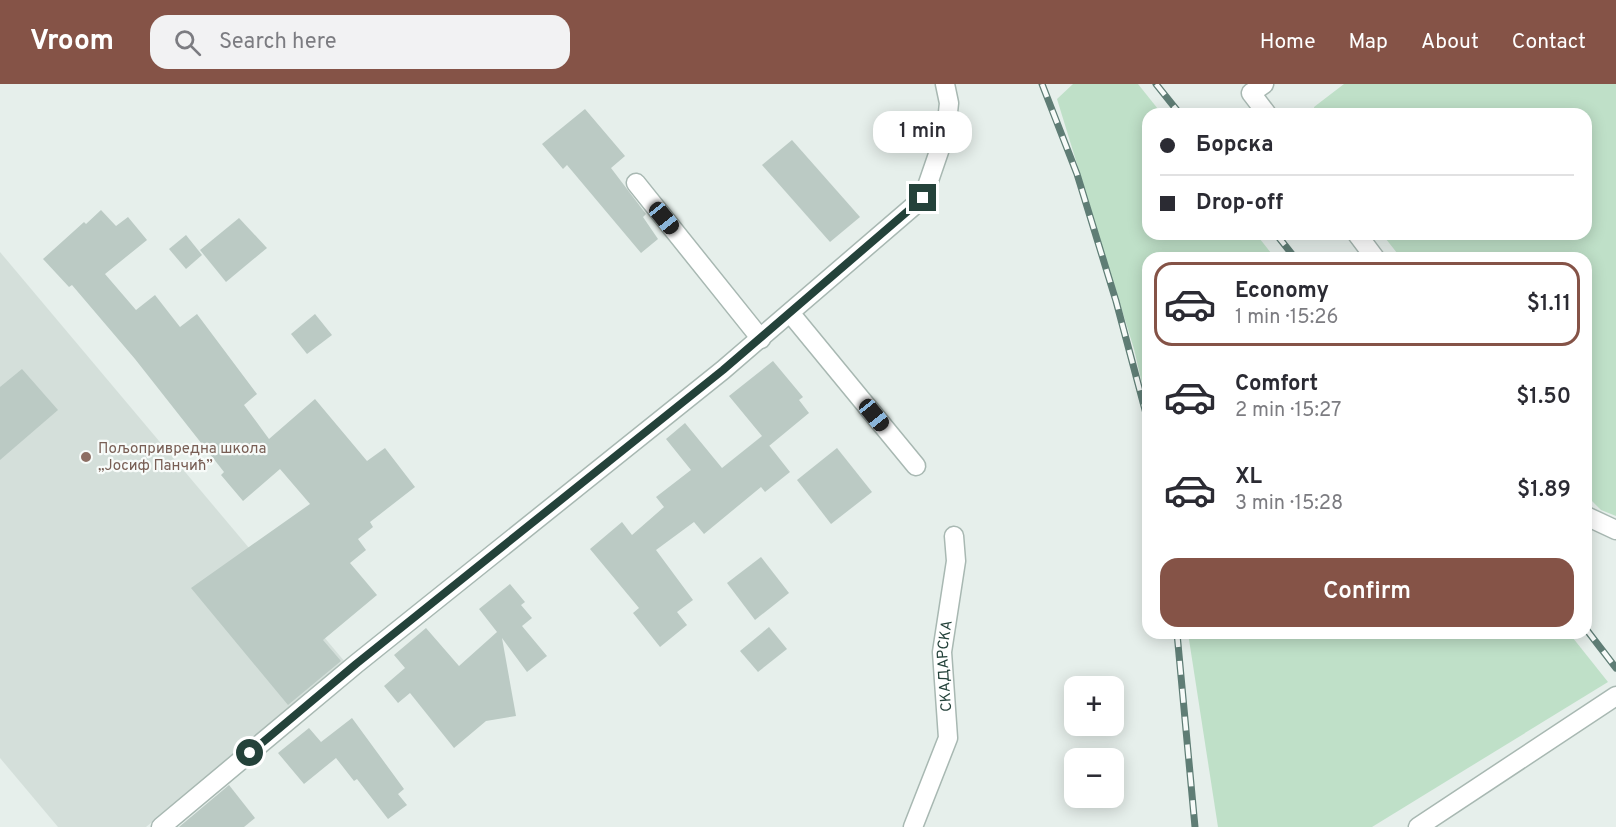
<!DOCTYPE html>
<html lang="en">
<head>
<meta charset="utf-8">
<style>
  :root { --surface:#fff; --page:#f2f2f3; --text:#2b2b33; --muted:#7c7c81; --line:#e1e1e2; --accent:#855347 }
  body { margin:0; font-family:Overpass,sans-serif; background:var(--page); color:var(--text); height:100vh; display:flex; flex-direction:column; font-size:22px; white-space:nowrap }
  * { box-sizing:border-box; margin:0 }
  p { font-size:20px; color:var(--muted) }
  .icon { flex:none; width:33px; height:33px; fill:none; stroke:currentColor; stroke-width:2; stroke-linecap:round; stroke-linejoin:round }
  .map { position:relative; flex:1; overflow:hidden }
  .panel { position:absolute; left:1142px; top:168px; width:450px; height:387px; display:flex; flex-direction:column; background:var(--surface); border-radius:18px; box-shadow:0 3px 15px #0003 }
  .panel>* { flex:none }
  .banner { position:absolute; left:1142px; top:24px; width:450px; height:132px; border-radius:18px; box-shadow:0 3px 15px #0003; display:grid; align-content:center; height:132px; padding:0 18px; background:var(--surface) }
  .fabs { position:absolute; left:1064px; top:592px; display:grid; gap:12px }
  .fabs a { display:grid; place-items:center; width:60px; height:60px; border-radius:12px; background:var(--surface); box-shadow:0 3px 15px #0003; font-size:30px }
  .end { position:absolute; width:27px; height:27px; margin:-14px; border:8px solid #24423a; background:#fff; box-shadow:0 0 0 3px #fff }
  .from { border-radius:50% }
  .bubble { position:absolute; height:42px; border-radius:18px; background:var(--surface); box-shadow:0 3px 15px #0003; font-size:20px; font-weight:600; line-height:42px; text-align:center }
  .car { position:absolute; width:18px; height:36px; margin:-18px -9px; border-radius:8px; box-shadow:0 0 4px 2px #0007; background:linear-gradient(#222 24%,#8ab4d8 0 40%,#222 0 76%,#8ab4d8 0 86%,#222 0) }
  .banner b { display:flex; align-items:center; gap:21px; height:57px; font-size:22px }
  .banner b+b { border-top:2px solid var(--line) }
  .banner i { width:15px; height:15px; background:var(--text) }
  ul { padding:10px 0 0; list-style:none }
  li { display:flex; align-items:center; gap:18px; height:84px; margin:0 12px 9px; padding:0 6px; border:3px solid transparent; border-radius:18px }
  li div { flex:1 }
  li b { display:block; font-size:22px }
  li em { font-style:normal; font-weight:600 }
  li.on { border-color:var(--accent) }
  li>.icon { width:54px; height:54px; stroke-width:1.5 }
  .primary-button { display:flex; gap:12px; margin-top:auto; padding:12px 18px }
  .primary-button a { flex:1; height:69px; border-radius:18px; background:var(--accent); color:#fff; font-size:24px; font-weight:600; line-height:69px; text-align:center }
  header { display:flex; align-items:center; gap:36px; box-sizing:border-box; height:84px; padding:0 30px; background:var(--accent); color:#fff }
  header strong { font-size:28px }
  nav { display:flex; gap:33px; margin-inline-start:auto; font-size:21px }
  .search { width:420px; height:54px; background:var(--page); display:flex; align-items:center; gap:15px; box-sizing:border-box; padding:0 21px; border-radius:18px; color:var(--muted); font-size:22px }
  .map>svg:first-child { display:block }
  .built { fill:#d4dfda }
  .green { fill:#bfe0c8 }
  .building { fill:#bbcac4 }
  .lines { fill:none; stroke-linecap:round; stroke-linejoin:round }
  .minor-casing { stroke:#a8b8b2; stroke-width:21 }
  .minor { stroke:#fff; stroke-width:18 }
  .rail-casing { stroke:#5f7d75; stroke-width:7 }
  .rail { stroke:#f7fbf9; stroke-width:4.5; stroke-dasharray:14; stroke-linecap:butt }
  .route { stroke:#24423a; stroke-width:8 }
  .education-dot { fill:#8d6e63; stroke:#f7fbf9; stroke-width:2 }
  .labels { text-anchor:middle; stroke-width:4.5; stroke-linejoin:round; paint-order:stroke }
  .education-label { font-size:15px; fill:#785e54; stroke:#f7fbf9; text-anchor:start }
  .street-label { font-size:15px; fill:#24423a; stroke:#f7fbf9 }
</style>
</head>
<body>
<header>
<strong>Vroom</strong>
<div class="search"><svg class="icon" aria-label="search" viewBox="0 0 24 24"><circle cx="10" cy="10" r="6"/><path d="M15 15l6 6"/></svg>Search here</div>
<nav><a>Home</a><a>Map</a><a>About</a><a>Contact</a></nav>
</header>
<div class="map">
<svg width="1616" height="743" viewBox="0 0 1616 743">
  <rect width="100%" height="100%" fill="#e6efeb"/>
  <!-- built -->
  <path class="built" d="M 0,168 L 345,578 L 146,743 L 58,743 L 0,674 Z"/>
  <!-- green -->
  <g class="green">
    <path d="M 1073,0 L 1138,0 L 1162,30 L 1148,30 L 1148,150 L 1256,150 L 1275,174 L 1148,174 L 1147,321 L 1134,265 L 1057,15 Z"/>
    <path d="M 1344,0 L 1616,0 L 1616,432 L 1601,426 L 1586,411 L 1586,174 L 1401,174 L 1382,150 L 1586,150 L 1586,30 L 1315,30 L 1314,23 Z"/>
    <path d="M 1188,549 L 1569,549 L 1608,598 L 1372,743 L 1218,743 Z"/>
  </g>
  <!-- building -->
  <g class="building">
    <path d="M 585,25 L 625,72 L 611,84 L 646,130 L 643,133 L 658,155 L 641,169 L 567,81 L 563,85 L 542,60 Z"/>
    <path d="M 792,56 L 860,133 L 830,158 L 762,81 Z"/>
    <path d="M 101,126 L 116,142 L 128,133 L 147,156 L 105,190 L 136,226 L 155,211 L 180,243 L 197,230 L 257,310 L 244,321 L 269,355 L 315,315 L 367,377 L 385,364 L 415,403 L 370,438 L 373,443 L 358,455 L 366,466 L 350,479 L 377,511 L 323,556 L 341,577 L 288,621 L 191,504 L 310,420 L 280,385 L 243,417 L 221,391 L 224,388 L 135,275 L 72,201 L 69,203 L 43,175 L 84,138 L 86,140 Z"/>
    <path d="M 239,134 L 267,164 L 226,198 L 200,166 Z"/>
    <path d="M 186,151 L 202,171 L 186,185 L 169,165 Z"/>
    <path d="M 315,230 L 332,251 L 307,270 L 291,250 Z"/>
    <path d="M 773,277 L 803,313 L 799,316 L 809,329 L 769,362 L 764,355 L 790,388 L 765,408 L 761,403 L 704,450 L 694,438 L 656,466 L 693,516 L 677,528 L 687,541 L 660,563 L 633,529 L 639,524 L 590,465 L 622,438 L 632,451 L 664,423 L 656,413 L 691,386 L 666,355 L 685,339 L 722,384 L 762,352 L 729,312 Z"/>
    <path d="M 22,285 L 58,326 L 0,376 L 0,303 Z"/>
    <path d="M 837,364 L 872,408 L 831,440 L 797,396 Z"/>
    <path d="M 761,473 L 789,509 L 755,536 L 727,499 Z"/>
    <path d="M 510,500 L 525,518 L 521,521 L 532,534 L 522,542 L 547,572 L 527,588 L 502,554 L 516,632 L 486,637 L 454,664 L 410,609 L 398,619 L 384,602 L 405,584 L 394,571 L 426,544 L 459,582 L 497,548 L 479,525 Z"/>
    <path d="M 769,543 L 787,565 L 758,588 L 740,567 Z"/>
    <path d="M 352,634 L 404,705 L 398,710 L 407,721 L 388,735 L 357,695 L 354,697 L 336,674 L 304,700 L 278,669 L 309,644 L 321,658 Z"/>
    <path d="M 229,701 L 255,734 L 244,743 L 179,743 Z"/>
  </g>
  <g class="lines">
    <!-- minor casing -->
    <g class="minor-casing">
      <g id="minor">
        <path d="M 1264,0 L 1251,9 L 1267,30"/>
        <path d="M 636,99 L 761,255"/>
        <path d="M 1357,150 L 1375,174"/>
        <path d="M 791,230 L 916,382"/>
        <path d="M 1586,432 L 1616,446"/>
        <path d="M 161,743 L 356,580 L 723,286 L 923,114 L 946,47 L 949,19 L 945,0"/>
        <path id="s1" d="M 913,743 L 948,654 L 942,568 L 956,477 L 954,452"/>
        <path d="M 1418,743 L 1616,612"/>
      </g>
    </g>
    <!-- minor -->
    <use href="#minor" class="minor"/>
    <!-- rail casing -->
    <g class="rail-casing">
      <g id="rail">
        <path d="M 1042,0 L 1077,90 L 1116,217 L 1148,337"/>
        <path d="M 1156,0 L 1180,30"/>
        <path d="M 1276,150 L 1295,174"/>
        <path d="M 1586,545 L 1616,584"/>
        <path d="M 1177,549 L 1195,743"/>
      </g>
    </g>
    <!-- rail -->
    <use href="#rail" class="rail"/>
  </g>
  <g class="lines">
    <!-- route -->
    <path class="route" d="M 250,669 L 356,580 L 723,286 L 923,114"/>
  </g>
  <!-- markers -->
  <circle class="education-dot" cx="86" cy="373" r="6"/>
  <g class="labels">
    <!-- education labels -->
    <g class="education-label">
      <text x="98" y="369">Пољопривредна школа<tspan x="98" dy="17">„Јосиф Панчић”</tspan></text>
    </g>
    <!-- street labels -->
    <g class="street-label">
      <text dy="5" stroke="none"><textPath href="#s1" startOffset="168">СКАДАРСКА</textPath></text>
    </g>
  </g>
</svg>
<div class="fabs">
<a>+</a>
<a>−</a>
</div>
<i class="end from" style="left:250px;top:669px"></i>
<i class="end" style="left:923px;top:114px"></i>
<div class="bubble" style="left:873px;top:27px;width:99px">1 min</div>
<i class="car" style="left:664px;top:134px;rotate:141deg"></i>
<i class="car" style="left:874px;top:331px;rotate:141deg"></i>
<div class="banner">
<b><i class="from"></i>Борска</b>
<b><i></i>Drop-off</b>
</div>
<section class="panel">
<ul>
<li class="on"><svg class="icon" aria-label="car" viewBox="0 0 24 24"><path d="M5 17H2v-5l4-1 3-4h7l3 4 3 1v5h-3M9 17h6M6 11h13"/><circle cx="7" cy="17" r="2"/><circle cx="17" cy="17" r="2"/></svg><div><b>Economy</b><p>1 min · 15:26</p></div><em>$1.11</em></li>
<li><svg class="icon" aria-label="car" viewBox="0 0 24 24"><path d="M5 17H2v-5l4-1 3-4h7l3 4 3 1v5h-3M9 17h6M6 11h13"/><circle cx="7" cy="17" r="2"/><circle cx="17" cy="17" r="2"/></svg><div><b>Comfort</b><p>2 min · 15:27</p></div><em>$1.50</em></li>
<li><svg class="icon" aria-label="car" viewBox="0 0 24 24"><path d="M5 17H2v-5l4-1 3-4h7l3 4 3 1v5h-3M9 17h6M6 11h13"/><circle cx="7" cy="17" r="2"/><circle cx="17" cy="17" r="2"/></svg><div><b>XL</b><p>3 min · 15:28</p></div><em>$1.89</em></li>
</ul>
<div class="primary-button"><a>Confirm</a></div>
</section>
</div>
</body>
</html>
